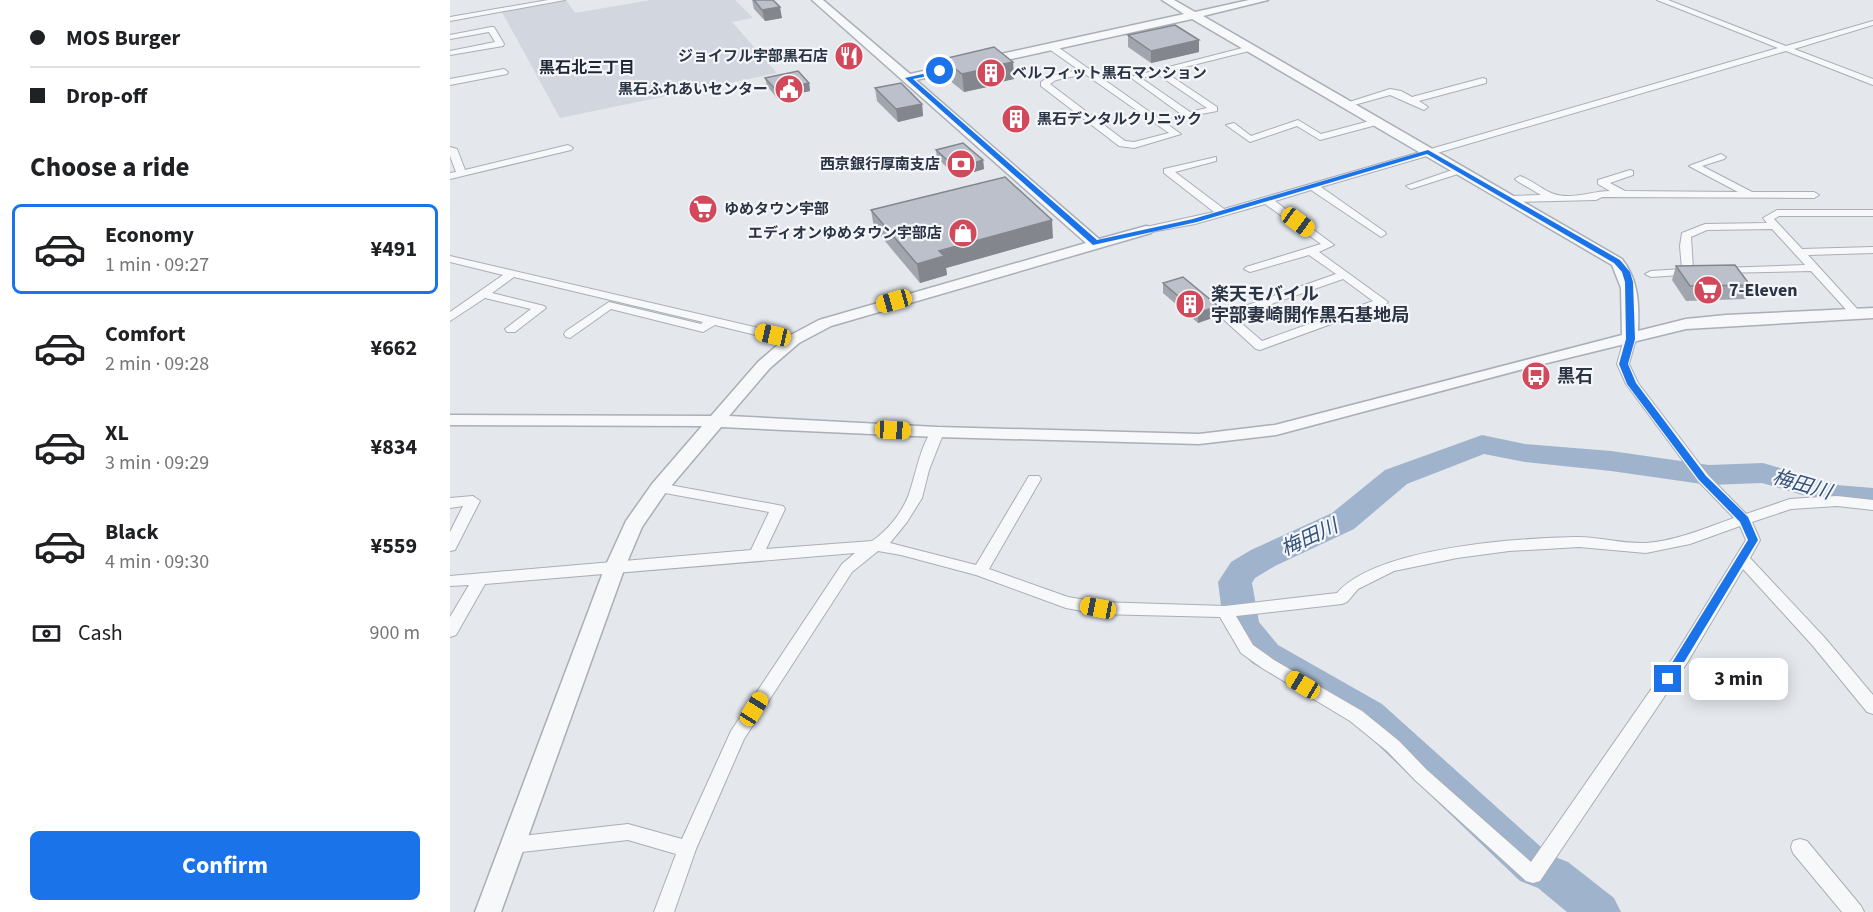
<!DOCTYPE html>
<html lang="en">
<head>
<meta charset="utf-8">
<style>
  :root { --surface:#fff; --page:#f2f2f2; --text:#202124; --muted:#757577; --line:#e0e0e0; --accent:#1a73e8 }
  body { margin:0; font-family:"Source Sans 3","Noto Sans JP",sans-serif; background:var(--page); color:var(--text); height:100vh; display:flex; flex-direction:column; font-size:22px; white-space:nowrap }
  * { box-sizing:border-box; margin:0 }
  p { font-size:20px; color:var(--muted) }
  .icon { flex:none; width:33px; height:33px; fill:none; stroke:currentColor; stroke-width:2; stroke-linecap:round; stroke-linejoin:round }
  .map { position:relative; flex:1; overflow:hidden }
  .drawer { display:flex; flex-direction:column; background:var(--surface); width:450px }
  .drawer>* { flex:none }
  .guide { display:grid; align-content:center; height:132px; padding:0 30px; background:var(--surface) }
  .end { position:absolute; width:27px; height:27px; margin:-14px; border:8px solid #1a73e8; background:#fff; box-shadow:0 0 0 3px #fff }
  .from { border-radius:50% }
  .bubble { position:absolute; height:42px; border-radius:9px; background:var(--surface); box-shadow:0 3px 15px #0003; font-size:20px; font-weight:700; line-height:42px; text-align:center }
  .car { position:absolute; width:18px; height:36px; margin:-18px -9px; border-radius:8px; box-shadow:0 0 4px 2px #0007; background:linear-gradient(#f5c518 24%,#345 0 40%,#f5c518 0 76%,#345 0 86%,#f5c518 0) }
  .guide b { display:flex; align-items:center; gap:21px; height:57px; font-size:22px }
  .guide b+b { border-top:2px solid var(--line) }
  .guide i { width:15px; height:15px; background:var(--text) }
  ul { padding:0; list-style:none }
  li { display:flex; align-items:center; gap:18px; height:90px; margin:0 12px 9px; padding:0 18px; border:3px solid transparent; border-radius:9px }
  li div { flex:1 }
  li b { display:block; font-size:22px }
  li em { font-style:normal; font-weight:700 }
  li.active { border-color:var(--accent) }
  li>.icon { width:54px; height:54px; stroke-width:1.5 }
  h2 { padding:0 30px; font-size:27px; line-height:72px }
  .pay { display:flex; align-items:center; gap:15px; height:66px; padding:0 30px; font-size:22px }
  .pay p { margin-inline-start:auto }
  .primary-button { display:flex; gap:12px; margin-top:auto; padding:12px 30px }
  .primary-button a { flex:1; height:69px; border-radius:9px; background:var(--accent); color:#fff; font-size:24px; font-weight:700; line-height:69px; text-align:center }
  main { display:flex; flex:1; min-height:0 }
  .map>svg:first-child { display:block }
  .built { fill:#d2d6de }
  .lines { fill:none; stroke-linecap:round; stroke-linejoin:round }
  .river { fill:#9fb4cc; fill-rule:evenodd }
  .minor-casing { stroke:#a9aeb7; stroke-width:2 }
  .tertiary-casing { stroke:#a9aeb7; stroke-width:3 }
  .minor { fill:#f7f8fa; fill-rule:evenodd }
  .tertiary { fill:#f7f8fa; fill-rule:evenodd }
  .wall { fill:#a1a5ae }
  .shaded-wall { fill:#83868d }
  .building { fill:#bbc0ca; stroke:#83868d; stroke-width:1.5 }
  .route { fill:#1a73e8 }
  .labels { text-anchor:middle; stroke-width:4.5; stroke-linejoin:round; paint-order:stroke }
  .far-poi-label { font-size:15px; font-weight:bold; fill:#2b3445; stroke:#f4f6f9; text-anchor:end }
  .far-neighbourhood-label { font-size:16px; font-weight:bold; fill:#1d2536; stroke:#f4f6f9 }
  .poi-label { font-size:18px; font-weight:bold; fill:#2b3445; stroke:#f4f6f9; text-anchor:start }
  .water-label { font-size:20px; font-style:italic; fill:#34527a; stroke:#f4f6f9 }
</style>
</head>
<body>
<main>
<section class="drawer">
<div class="guide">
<b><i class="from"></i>MOS Burger</b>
<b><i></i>Drop-off</b>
</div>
<h2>Choose a ride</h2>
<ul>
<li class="active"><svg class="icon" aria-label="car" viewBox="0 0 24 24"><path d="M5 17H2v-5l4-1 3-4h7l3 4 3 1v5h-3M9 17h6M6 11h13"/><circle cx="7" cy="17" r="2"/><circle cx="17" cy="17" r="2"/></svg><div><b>Economy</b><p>1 min · 09:27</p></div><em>¥491</em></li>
<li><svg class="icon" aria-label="car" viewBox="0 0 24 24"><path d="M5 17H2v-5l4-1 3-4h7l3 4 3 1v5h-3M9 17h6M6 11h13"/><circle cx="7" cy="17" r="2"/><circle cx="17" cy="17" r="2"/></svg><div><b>Comfort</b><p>2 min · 09:28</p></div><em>¥662</em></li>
<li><svg class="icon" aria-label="car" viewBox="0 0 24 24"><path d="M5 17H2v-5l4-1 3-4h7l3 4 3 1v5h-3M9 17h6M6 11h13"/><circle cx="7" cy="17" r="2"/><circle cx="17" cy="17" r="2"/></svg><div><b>XL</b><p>3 min · 09:29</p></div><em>¥834</em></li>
<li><svg class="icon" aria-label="car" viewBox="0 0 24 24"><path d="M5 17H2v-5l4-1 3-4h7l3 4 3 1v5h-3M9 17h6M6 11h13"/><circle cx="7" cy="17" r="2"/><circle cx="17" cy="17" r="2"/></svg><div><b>Black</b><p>4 min · 09:30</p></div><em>¥559</em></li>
</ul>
<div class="pay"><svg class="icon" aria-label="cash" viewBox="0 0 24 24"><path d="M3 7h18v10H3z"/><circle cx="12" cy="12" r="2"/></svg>Cash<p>900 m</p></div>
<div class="primary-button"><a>Confirm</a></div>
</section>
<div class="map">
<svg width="1423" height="912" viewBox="0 0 1423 912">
  <rect width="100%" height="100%" fill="#e4e7ec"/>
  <!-- built -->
  <path class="built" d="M 116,0 L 125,13 L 201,0 L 285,0 L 303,18 L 282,22 L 327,73 L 110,118 L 52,12 Z"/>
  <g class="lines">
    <!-- river -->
    <path class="river" d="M 1032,435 L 1075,444 L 1161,451 L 1259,465 L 1313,463 L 1387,485 L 1423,488 L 1423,508 L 1386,505 L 1312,483 L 1259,485 L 1161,471 L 1075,462 L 1034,454 L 957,484 L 904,529 L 825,566 L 805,578 L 802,583 L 809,622 L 828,645 L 932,704 L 1100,855 L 1118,862 L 1164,898 L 1171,912 L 1117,912 L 1088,888 L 1070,881 L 906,724 L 802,663 L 787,647 L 778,630 L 772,613 L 768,582 L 781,562 L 801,550 L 882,513 L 935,470 Z"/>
    <!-- minor casing -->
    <g class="minor-casing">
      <g id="minor">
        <path d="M 98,0 L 115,0 L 0,21 L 0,17 Z"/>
        <path d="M 1207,0 L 1218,0 L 1336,46 L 1423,21 L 1423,25 L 1344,49 L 1423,79 L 1423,85 L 1336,51 L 871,187 L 935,232 L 936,234 L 931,237 L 861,190 L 825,201 L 884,245 L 869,252 L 938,302 L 936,304 L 810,350 L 806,349 L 772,318 L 770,316 L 772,314 L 886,274 L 859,255 L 800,272 L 794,269 L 796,267 L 871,244 L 815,204 L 745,224 L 696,233 L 691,230 L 696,227 L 764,212 L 714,173 L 714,169 L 766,157 L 766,161 L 725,172 L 774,209 L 1328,48 ZM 893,279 L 923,301 L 812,341 L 784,317 Z"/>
        <path d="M 41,27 L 44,27 L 54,44 L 53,46 L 0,55 L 0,51 L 45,42 L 39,32 L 0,39 L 0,35 Z"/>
        <path d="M 599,45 L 605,45 L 731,134 L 684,148 L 669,146 L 591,86 L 591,82 L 600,76 L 629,70 L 599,49 ZM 635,74 L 719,133 L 684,142 L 675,141 L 600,84 L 606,80 Z"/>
        <path d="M 800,46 L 804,48 L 803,50 L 715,72 L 767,107 L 767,111 L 735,117 L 680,77 ZM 707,74 L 757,108 L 740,112 L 691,78 Z"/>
        <path d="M 54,69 L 58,72 L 57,74 L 0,85 L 0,79 Z"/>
        <path d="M 1033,78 L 1036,79 L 1036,83 L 969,101 L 978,107 L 974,110 L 940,95 L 897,107 L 893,104 L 940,89 L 951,91 L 962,97 Z"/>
        <path d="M 927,119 L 930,120 L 930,124 L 870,140 L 847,126 L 800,142 L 776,125 L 784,123 L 801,136 L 848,120 L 871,134 Z"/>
        <path d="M 118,145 L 123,148 L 121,150 L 0,179 L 0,173 L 6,172 L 0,156 L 0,147 L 7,149 L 15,170 Z"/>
        <path d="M 1271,154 L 1276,157 L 1274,159 L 1252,166 L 1302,192 L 1364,192 L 1369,195 L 1364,198 L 1152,197 L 1146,200 L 1062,202 L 1057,199 L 1062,196 L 1091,195 L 1067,181 L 1065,179 L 1070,176 C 1082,180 1092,190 1104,194 C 1121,200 1143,191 1160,191 L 1148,184 L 1148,180 L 1180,170 L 1183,171 L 1183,175 L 1160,183 L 1175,191 L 1288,192 L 1239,166 Z"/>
        <path d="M 1011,167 L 1014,168 L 1014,172 L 961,189 L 956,186 Z"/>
        <path d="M 1327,210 L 1423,210 L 1423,216 L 1329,216 L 1324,219 L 1352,249 L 1423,247 L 1423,253 L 1358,255 L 1410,312 L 1412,314 L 1410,316 L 1402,316 L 1361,271 L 1268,273 L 1268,269 L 1272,268 L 1355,265 L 1322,229 L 1257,230 L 1241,237 L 1243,269 L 1247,272 L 1245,274 L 1201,277 L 1195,274 L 1201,271 L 1232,269 L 1230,246 L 1232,233 L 1255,224 L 1317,223 L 1313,218 Z"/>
        <path d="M 0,256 L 343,336 L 349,340 L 343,344 L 265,325 L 253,332 L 161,309 L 120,338 L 116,337 L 114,334 L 116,331 L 159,302 L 251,324 L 253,322 L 64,277 L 42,293 L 94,306 L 96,308 L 65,332 L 57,332 L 55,329 L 81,309 L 35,298 L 0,321 L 0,312 L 53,275 L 0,262 Z"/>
        <path d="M 1180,335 L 1186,339 L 1179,364 L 1188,383 L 1258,475 L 1296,514 L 1340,499 L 1387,496 L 1423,500 L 1423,510 L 1387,506 L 1341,509 L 1302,522 L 1310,540 L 1300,558 L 1375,638 L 1423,695 L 1423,714 L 1417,712 L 1363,646 L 1293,569 L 1237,663 L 1090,881 L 1083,883 L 1076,881 L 965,780 L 937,751 L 900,721 L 812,668 L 791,653 L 770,617 L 648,614 L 616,608 L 526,575 L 451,555 L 428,551 L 402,572 L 294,739 L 246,849 L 224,912 L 204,912 L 226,854 L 178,840 L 63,853 L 56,851 L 54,845 L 56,839 L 63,837 L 178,824 L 232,839 L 281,731 L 392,564 L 405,553 L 35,584 L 6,635 L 0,637 L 0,617 L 19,585 L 0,586 L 0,576 L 301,550 L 319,512 L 204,491 L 202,488 L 209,483 L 333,506 L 335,509 L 316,549 L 422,541 C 436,532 450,515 457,499 C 464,485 472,432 487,428 L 494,432 L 479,470 L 472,498 L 457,522 L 440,543 L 526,565 L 579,476 L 589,476 L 591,479 L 539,569 L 618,597 L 648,602 L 775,606 L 887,593 C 927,547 1068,538 1128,537 C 1150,537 1173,544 1196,543 C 1226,541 1256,528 1284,518 L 1248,481 L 1176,384 L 1167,364 L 1174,339 ZM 1290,526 L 1296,540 L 1225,655 L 1081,862 L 977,770 L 949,741 L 912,711 L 824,660 L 803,645 L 786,616 L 892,604 L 897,602 L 908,589 L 944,571 L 1007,558 L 1059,551 L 1129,547 L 1196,553 L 1240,544 Z"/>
        <path d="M 23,496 L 30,501 L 7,546 L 5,550 L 0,551 L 0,532 L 13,506 L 0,508 L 0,498 Z"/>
        <path d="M 1350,839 L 1357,841 L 1411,906 L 1414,912 L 1392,912 L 1343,853 L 1341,847 L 1343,841 Z"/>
      </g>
    </g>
    <!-- tertiary casing -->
    <g class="tertiary-casing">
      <path id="tertiary" d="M 362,0 L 373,0 L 460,74 L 734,14 L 712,0 L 724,0 L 745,12 L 799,0 L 818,0 L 753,16 L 1172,259 C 1189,281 1189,304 1188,331 L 1236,319 L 1276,315 L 1423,308 L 1423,318 L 1236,329 L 1081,367 L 826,435 L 749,444 L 487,437 L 271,427 L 216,492 L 192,527 L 175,567 L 51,912 L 25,912 L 155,567 L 176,521 L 202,484 L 252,426 L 0,425 L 0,415 L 261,416 L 308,362 L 337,337 L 369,320 L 636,243 ZM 742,19 L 1162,265 L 1171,288 L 1172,335 L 825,425 L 749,434 L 487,427 L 279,416 L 320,368 L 349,343 L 381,326 L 701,233 L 703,230 L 701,227 L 696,226 L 649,239 L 466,80 Z"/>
    </g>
    <!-- minor -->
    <use href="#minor" class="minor"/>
    <!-- tertiary -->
    <use href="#tertiary" class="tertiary"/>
  </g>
  <!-- wall -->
  <g class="wall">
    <path d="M 302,0 L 323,0 L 332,18 L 315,21 L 304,9 Z"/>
    <path d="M 678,35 L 749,52 L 701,63 L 678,47 Z"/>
    <path d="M 493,59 L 563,62 L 564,79 L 537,85 L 537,87 L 514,92 L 494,76 Z"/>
    <path d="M 315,78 L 359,83 L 360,91 L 327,98 L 317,86 Z"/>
    <path d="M 425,88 L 472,104 L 473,116 L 448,122 L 427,101 Z"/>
    <path d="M 486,150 L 533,160 L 534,169 L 507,177 L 487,158 Z"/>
    <path d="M 421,210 L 603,238 L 496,268 L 497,275 L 470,283 L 424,228 Z"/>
    <path d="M 1226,266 L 1300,285 L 1295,299 L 1236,301 L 1222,280 Z"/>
    <path d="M 713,283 L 768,306 L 768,316 L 748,323 L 713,293 Z"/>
  </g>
  <!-- shaded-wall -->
  <g class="shaded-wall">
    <path d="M 330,7 L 332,18 L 315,21 L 312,10 Z"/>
    <path d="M 749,40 L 749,52 L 701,63 L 701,51 Z"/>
    <path d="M 563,62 L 564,79 L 537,85 L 537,87 L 514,92 L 512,74 L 534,68 Z"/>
    <path d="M 359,83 L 360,91 L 327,98 L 326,90 Z"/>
    <path d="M 472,104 L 473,116 L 448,122 L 446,109 Z"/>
    <path d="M 533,160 L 534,169 L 507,177 L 506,168 Z"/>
    <path d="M 602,220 L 603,238 L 496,268 L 497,275 L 470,283 L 467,264 L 489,251 Z"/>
    <path d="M 768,306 L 768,316 L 748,323 L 748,313 Z"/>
  </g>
  <!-- building -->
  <g class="building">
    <path d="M 304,0 L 323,0 L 330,7 L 312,10 Z"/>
    <path d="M 725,25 L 749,40 L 701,51 L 678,35 Z"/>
    <path d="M 544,47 L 563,62 L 534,68 L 535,69 L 512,74 L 493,59 Z"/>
    <path d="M 348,71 L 359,83 L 326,90 L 315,78 Z"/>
    <path d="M 451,83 L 472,104 L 446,109 L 425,88 Z"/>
    <path d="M 513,143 L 533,160 L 506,168 L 486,150 Z"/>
    <path d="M 555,177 L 602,220 L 489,251 L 494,256 L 467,264 L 421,210 Z"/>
    <path d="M 1285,265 L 1300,285 L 1240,286 L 1226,266 Z"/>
    <path d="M 733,277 L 768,306 L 748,313 L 713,283 Z"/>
  </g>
  <!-- route -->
  <path class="route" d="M 490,70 L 493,73 L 463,79 L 647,240 L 743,219 L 978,150 L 1170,260 L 1180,272 L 1183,282 L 1185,339 L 1178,364 L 1186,383 L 1256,476 L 1298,517 L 1308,540 L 1222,682 L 1214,682 L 1212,679 L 1298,540 L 1290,522 L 1249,480 L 1177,384 L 1169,364 L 1176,339 L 1175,282 L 1172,272 L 1164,263 L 977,154 L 747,222 L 643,245 L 455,78 Z"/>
  <!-- icons -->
  <defs>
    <g id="restaurant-disc" transform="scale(1.5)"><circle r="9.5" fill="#d1495b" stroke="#f4f6f9"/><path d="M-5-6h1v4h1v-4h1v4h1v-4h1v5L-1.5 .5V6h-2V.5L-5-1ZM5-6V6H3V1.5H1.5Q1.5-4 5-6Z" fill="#fff"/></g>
    <g id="building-disc" transform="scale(1.5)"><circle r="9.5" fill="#d1495b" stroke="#f4f6f9"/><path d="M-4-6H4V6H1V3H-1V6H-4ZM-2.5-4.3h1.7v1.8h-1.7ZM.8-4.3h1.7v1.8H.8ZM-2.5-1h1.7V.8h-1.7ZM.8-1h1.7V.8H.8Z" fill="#fff"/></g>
    <g id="civic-disc" transform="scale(1.5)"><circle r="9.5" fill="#d1495b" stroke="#f4f6f9"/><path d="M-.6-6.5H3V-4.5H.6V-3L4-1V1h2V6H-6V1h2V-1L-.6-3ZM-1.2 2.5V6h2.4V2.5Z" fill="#fff"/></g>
    <g id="bank-disc" transform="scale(1.5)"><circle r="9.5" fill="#d1495b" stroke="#f4f6f9"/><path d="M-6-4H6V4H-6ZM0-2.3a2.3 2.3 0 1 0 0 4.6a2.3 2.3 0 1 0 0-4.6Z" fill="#fff"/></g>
    <g id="supermarket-disc" transform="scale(1.5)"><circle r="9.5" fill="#d1495b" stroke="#f4f6f9"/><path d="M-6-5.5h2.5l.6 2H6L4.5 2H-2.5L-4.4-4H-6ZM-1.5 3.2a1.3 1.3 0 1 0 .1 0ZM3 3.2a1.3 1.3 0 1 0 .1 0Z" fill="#fff"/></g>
    <g id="shop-disc" transform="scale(1.5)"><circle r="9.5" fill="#d1495b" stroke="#f4f6f9"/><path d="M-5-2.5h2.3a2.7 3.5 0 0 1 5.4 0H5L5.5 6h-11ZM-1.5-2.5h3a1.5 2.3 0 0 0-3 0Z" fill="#fff"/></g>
    <g id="bus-disc" transform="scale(1.5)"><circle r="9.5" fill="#d1495b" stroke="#f4f6f9"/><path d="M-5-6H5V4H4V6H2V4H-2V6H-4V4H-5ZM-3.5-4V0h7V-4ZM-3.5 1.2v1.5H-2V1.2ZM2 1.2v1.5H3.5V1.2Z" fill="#fff"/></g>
  </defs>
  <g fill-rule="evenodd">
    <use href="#restaurant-disc" x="399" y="56"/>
    <use href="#building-disc" x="541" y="73"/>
    <use href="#civic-disc" x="339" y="89"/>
    <use href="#building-disc" x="566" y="119"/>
    <use href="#bank-disc" x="511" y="164"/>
    <use href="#supermarket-disc" x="253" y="209"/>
    <use href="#shop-disc" x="513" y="233"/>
    <use href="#supermarket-disc" x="1258" y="290"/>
    <use href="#building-disc" x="740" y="304"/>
    <use href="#bus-disc" x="1086" y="376"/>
  </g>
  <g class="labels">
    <!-- far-poi labels -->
    <g class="far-poi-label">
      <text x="378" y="61">ジョイフル宇部黒石店</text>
      <text x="562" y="78" text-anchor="start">ベルフィット黒石マンション</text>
      <text x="318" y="94">黒石ふれあいセンター</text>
      <text x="587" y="124" text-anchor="start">黒石デンタルクリニック</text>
      <text x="490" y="169">西京銀行厚南支店</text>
      <text x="274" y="214" text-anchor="start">ゆめタウン宇部</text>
      <text x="492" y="238">エディオンゆめタウン宇部店</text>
    </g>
    <!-- far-neighbourhood labels -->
    <g class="far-neighbourhood-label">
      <text x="137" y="73">黒石北三丁目</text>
    </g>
    <!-- poi labels -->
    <g class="poi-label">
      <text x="1279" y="296">7-Eleven</text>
      <text x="761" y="300">楽天モバイル<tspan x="761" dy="21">宇部妻崎開作黒石基地局</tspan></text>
      <text x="1107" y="382">黒石</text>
    </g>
    <!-- water labels -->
    <g class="water-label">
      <text transform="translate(1352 484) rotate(16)" y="7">梅田川</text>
      <text transform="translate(859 537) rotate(-25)" y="7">梅田川</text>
    </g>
  </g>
</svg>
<i class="end from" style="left:490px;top:71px"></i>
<i class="end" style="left:1218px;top:679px"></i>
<div class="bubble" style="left:1239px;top:658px;width:99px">3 min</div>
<i class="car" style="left:848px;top:222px;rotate:126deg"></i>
<i class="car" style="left:444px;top:301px;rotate:254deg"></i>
<i class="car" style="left:323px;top:335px;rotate:283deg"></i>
<i class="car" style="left:443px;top:430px;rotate:93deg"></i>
<i class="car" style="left:648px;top:608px;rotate:281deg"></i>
<i class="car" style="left:853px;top:685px;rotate:301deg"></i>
<i class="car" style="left:304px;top:709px;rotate:32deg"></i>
</div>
</main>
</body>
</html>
